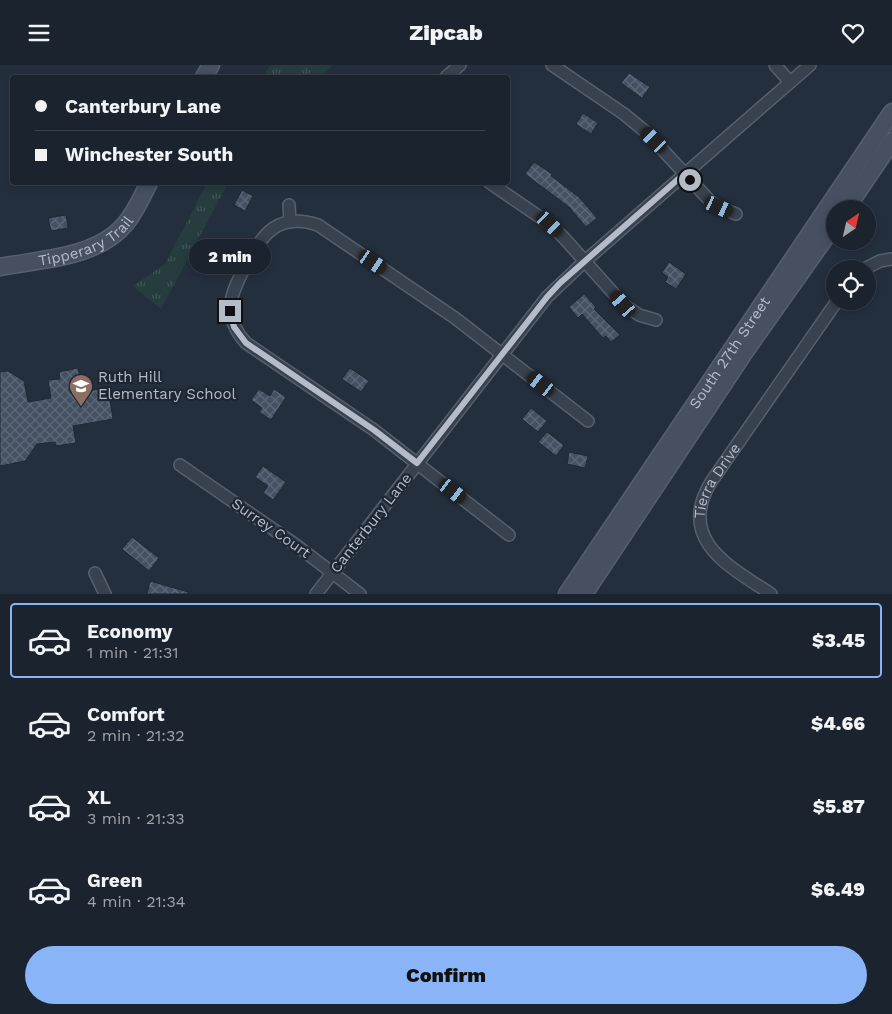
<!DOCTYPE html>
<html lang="en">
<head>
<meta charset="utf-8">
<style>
  :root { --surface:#1b232e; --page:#282f3a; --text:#f1f3f6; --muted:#a0a4aa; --line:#39404a; --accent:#8ab4f8 }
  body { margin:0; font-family:"Work Sans",sans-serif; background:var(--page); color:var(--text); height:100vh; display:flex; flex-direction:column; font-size:19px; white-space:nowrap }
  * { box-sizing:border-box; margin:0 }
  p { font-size:16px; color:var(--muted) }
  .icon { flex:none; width:28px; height:28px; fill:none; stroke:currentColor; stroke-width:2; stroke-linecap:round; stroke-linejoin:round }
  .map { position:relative; height:529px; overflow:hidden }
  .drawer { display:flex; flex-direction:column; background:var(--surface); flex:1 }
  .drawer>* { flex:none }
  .banner { position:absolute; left:10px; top:10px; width:500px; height:110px; border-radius:5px; box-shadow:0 2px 8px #0003,0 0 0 1px var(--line); display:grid; align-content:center; height:110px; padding:0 25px; background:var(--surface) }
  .needle { width:32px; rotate:34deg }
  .fabs { position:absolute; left:826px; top:135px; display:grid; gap:10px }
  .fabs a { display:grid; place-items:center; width:50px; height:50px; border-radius:50%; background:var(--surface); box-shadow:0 2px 8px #0003,0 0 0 1px var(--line); font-size:25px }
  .end { position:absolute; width:22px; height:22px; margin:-11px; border:6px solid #b4bcc9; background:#111; box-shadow:0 0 0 2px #111 }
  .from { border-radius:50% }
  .bubble { position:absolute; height:35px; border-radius:18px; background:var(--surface); box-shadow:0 2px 8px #0003,0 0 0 1px var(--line); font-size:16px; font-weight:800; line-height:35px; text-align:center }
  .car { position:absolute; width:15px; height:30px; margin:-15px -8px; border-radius:6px; box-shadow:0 0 4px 1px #0007; background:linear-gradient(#222 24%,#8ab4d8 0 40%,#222 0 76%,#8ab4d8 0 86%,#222 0) }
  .banner b { display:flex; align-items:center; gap:18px; height:48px; font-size:19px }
  .banner b+b { border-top:1px solid var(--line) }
  .banner i { width:12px; height:12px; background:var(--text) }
  ul { padding:9px 0 0; list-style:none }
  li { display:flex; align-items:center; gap:15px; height:75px; margin:0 10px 8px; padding:0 15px; border:2px solid transparent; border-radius:5px }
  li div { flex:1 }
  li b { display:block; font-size:19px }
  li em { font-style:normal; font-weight:800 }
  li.on { border-color:var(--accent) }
  li>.icon { width:45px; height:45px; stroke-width:1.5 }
  .cta { display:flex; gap:10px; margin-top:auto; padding:10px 25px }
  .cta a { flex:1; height:58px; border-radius:30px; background:var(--accent); color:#111; font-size:20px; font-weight:800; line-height:58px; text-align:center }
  header { display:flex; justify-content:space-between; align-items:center; height:65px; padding:0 25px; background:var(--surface); font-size:22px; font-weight:800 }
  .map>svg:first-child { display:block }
  .park { fill:url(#park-tufts) }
  .building { fill:url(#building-cross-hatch); stroke:#1f2835 }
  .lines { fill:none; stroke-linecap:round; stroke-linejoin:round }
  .street-casing { stroke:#565f6c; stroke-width:14 }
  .secondary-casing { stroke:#565f6c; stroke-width:19 }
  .street { stroke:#38414e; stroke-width:11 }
  .secondary { stroke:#465061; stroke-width:16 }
  .route { stroke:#b4bcc9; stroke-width:6 }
  .labels { text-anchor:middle; stroke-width:4.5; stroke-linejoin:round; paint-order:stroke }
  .street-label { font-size:15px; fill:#b4bcc9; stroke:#1d2633 }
  .poi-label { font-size:15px; fill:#b4bcc9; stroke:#1d2633; text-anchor:start }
</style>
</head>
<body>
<header><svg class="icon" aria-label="menu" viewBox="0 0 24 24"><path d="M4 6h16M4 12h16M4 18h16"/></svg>Zipcab<svg class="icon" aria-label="heart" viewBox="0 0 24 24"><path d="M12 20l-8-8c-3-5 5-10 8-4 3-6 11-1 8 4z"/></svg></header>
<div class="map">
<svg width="892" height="529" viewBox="0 0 892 529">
  <defs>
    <pattern id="park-tufts" width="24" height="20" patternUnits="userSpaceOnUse" patternTransform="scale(1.25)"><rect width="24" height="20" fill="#263c3f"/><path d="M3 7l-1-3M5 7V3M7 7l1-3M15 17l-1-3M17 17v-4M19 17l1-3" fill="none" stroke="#435659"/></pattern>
    <pattern id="building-cross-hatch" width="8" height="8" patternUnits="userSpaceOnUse" patternTransform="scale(1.25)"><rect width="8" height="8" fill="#455162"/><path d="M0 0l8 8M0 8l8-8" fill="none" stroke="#5d6877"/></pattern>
  </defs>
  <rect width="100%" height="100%" fill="#242f3e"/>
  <!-- park -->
  <g class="park">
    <path d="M 270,0 L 332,0 L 321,12 L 263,12 Z"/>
    <path d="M 207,118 L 228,118 L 161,244 L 133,221 L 165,199 Z"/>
  </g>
  <!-- building -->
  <g class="building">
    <path d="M 629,8 L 650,22 L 642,33 L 621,18 Z"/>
    <path d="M 583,48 L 598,58 L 591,69 L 576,59 Z"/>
    <path d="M 534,97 L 552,109 L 551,111 L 579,132 L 597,153 L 586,162 L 569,142 L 525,109 Z"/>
    <path d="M 242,125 L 253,131 L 245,146 L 234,140 Z"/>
    <path d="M 66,150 L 68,163 L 51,166 L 48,153 Z"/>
    <path d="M 669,197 L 686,209 L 676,224 L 665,217 L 668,212 L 662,208 Z"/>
    <path d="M 584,229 L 596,242 L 594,244 L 620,270 L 611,277 L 606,271 L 603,273 L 582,249 L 578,253 L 569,242 Z"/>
    <path d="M 78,303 L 83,327 L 104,323 L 107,335 L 110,335 L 113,354 L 73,361 L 76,378 L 56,381 L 55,377 L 37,379 L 25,396 L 0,401 L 0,307 L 8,306 L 24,316 L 28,337 L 51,333 L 48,315 L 60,314 L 59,307 Z"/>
    <path d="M 350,303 L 369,316 L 361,327 L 342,314 Z"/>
    <path d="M 259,324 L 270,331 L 274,324 L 286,332 L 271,355 L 259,347 L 262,343 L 251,335 Z"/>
    <path d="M 531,343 L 547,356 L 538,367 L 522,354 Z"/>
    <path d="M 547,367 L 564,380 L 556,391 L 538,377 Z"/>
    <path d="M 569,387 L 588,391 L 585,403 L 567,399 Z"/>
    <path d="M 263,401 L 286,417 L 273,435 L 263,428 L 268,421 L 255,412 Z"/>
    <path d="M 132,472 L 159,493 L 149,506 L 122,484 Z"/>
    <path d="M 150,516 L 188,527 L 188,529 L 147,529 Z"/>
  </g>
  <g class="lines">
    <!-- street casing -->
    <g class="street-casing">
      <g id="street">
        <path d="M 552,0 L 624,49 L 647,68 L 710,136 L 719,142 L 736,149"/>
        <path d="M 775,0 L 790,17"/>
        <path d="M 446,12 L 460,0"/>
        <path d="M 490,118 L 550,159 L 564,173 L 623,239 L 639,250 L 656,255"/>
        <path d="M 289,140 L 290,157"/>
        <path d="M 864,204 L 880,196 L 892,194"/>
        <path d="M 180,400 L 296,480 L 360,529"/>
        <path d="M 509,470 L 374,365 L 246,278 C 221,250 230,230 246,200 C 262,169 278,147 318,160 L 455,253 L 588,356"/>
        <path d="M 95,508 L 105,529"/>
        <path d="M 316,529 L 547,232 L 585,196 L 810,0"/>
        <path id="s1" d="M 771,529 C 730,502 676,475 711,417 L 837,236"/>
      </g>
    </g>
    <!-- secondary casing -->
    <g class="secondary-casing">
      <g id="secondary">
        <path d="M 204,12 L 211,0"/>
        <path d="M 846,144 L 892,76"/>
        <path id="s2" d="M 0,202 C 41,194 98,193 126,158 C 136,146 142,131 149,118"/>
        <path id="s3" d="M 567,529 L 892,47"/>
        <path d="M 584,529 L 746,285 L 835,159"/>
      </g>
    </g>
    <!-- street -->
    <use href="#street" class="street"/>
    <!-- secondary -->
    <use href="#secondary" class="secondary"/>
  </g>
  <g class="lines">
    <!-- route -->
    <path class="route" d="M 230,246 L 234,262 L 246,278 L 374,365 L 417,398 L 547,232 L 560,218 L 684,109 L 690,115"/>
  </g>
  <!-- icons -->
  <defs>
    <g id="school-pin" transform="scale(1.25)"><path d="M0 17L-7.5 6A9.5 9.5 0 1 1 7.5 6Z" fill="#8d6e63" stroke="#1d2633"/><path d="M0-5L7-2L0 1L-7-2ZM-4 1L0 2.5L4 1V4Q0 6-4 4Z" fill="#fff"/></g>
  </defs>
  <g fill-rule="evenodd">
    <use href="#school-pin" x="81" y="321"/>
  </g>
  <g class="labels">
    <!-- street labels -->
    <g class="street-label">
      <text dy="5" stroke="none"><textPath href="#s2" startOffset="91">Tipperary Trail</textPath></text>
      <text dy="5" stroke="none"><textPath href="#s3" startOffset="291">South 27th Street</textPath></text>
      <text dy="5" stroke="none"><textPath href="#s1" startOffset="150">Tierra Drive</textPath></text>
      <text transform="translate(371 458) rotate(-52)" y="5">Canterbury Lane</text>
      <text transform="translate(271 463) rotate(35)" y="5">Surrey Court</text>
    </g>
    <!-- poi labels -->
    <g class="poi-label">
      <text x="98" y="317">Ruth Hill<tspan x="98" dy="17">Elementary School</tspan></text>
    </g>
  </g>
</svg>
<div class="fabs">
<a><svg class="needle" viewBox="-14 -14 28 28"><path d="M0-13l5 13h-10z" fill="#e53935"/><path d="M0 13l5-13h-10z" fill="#a0a4aa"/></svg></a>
<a><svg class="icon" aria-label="locate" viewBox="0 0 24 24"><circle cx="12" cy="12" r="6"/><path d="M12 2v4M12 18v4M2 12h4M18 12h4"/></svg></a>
</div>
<i class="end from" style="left:690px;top:115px"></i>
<i class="end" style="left:230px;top:246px"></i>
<div class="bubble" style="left:189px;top:174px;width:82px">2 min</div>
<i class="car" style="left:654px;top:75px;rotate:315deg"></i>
<i class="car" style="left:719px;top:142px;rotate:115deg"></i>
<i class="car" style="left:550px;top:159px;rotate:133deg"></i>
<i class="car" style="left:373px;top:197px;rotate:124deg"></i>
<i class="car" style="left:623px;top:239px;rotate:319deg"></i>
<i class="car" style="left:541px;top:319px;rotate:308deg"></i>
<i class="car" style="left:453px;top:426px;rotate:128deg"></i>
<div class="banner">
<b><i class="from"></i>Canterbury Lane</b>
<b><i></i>Winchester South</b>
</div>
</div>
<section class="drawer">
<ul>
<li class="on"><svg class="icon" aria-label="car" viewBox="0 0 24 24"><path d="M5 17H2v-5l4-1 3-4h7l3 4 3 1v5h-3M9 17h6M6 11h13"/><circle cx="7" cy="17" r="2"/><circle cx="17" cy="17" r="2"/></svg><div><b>Economy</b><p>1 min · 21:31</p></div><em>$3.45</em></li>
<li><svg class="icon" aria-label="car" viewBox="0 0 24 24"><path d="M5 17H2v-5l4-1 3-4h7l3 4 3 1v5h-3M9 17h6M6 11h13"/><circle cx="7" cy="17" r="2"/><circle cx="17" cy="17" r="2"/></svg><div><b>Comfort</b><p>2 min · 21:32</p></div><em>$4.66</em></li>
<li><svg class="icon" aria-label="car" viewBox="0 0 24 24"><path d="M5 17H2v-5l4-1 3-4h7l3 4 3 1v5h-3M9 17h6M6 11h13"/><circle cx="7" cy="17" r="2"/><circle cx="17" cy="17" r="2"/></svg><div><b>XL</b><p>3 min · 21:33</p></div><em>$5.87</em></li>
<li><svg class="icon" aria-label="car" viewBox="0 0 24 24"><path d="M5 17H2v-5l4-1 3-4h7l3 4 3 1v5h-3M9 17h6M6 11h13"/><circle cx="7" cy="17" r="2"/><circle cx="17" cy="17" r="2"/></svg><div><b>Green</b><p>4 min · 21:34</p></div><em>$6.49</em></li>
</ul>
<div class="cta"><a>Confirm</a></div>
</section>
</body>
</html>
